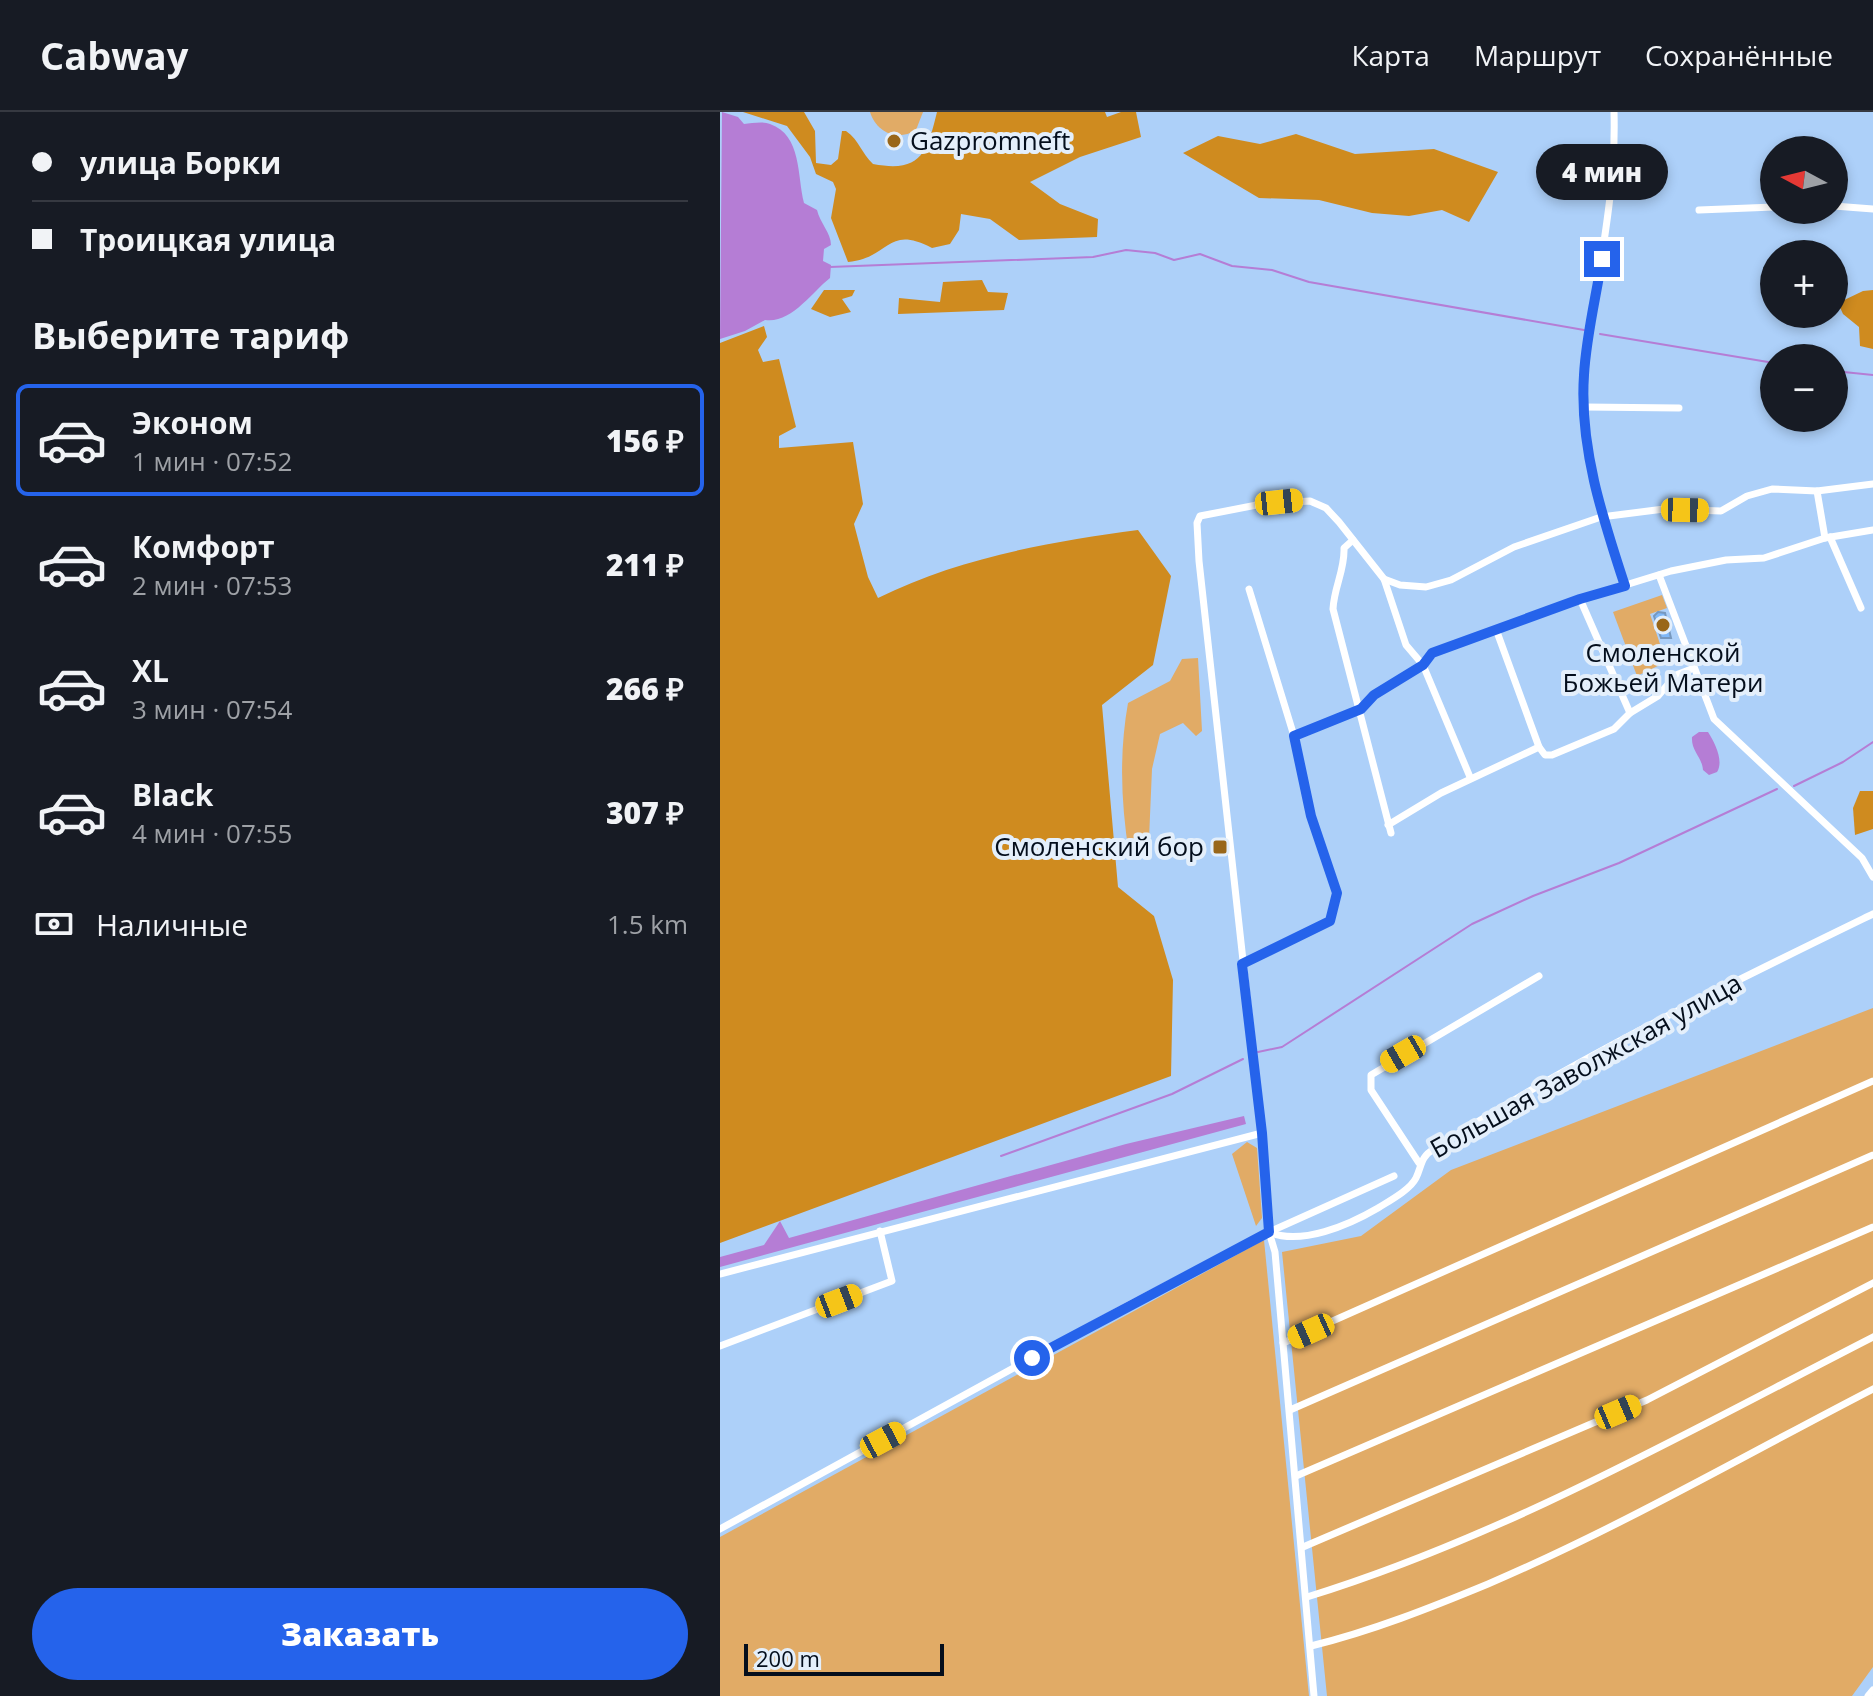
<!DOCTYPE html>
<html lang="ru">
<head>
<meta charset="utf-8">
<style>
  :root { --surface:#171b24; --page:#20242c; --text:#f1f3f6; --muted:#9ea1a6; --line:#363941; --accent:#2563eb }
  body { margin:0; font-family:"Open Sans",sans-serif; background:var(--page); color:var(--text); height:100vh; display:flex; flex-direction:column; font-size:30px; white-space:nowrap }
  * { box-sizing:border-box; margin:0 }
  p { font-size:26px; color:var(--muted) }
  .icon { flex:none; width:44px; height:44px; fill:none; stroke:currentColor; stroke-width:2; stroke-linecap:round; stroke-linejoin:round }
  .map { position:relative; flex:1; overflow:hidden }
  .drawer { display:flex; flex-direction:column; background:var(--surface); width:720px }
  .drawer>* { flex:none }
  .banner { display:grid; align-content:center; height:176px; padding:0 32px; background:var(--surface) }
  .needle { width:52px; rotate:277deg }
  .controls { position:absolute; left:1040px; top:24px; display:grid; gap:16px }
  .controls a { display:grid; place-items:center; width:88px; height:88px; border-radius:50%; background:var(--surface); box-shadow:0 4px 12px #0003; font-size:40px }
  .scale { position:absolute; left:24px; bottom:20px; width:200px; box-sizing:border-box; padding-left:8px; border:4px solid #040e1c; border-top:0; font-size:22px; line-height:28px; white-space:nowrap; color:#040e1c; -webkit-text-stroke:6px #e4effb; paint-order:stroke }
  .end { position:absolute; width:36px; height:36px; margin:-18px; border:10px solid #2563eb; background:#fff; box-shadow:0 0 0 4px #fff }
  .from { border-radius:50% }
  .bubble { position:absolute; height:56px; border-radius:28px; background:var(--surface); box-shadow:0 4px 12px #0003; font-size:26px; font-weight:800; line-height:56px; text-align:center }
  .car { position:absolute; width:24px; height:48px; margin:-24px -12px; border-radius:10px; box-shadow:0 0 6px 2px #0007; background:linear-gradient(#f5c518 24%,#345 0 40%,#f5c518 0 76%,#345 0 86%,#f5c518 0) }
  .banner b { display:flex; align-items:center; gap:28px; height:76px; font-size:30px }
  .banner b+b { border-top:2px solid var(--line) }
  .banner i { width:20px; height:20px; background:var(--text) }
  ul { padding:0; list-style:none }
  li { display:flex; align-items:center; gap:24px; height:112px; margin:0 16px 12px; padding:0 16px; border:4px solid transparent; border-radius:12px }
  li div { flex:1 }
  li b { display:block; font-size:30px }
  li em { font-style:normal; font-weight:800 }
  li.selected { border-color:var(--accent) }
  li>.icon { width:72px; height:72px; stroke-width:1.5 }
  h2 { padding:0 32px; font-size:36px; line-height:96px }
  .pay { display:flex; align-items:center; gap:20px; height:88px; padding:0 32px; font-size:30px }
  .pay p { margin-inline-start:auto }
  .button { display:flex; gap:16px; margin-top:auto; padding:16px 32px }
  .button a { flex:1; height:92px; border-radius:48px; background:var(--accent); color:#fff; font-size:32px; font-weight:800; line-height:92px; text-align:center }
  header { display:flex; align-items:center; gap:48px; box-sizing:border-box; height:112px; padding:0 40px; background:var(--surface); border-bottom:2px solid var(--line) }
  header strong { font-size:38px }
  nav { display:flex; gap:44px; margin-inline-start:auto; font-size:28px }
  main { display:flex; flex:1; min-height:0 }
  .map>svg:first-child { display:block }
  .green { fill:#e1ab66 }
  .forest { fill:#cf8b1f }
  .water { fill:#b57dd5 }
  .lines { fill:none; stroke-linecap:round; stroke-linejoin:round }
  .stream { stroke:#b57dd5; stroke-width:2 }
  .building { fill:#7fb8f8; stroke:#7798be; stroke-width:2 }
  .street { stroke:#fff; stroke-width:7 }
  .route { stroke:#2563eb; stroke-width:10 }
  .poi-dot { fill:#99671a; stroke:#e4effb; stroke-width:3 }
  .labels { text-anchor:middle; stroke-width:8; stroke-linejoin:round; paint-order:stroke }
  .poi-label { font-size:26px; fill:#040e1c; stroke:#e4effb; text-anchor:start }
  .street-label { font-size:26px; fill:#040e1c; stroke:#e4effb }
</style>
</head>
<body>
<header>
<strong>Cabway</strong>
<nav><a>Карта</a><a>Маршрут</a><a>Сохранённые</a></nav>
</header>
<main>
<section class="drawer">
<div class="banner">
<b><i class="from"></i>улица Борки</b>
<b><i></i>Троицкая улица</b>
</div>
<h2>Выберите тариф</h2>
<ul>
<li class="selected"><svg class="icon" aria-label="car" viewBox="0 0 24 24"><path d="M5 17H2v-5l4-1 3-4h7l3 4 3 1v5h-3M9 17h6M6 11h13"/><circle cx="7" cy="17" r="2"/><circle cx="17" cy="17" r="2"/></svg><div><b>Эконом</b><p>1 мин · 07:52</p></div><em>156 ₽</em></li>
<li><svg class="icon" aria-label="car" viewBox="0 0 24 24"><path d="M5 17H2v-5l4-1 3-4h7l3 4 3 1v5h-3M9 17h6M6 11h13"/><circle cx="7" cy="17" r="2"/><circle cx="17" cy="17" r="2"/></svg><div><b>Комфорт</b><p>2 мин · 07:53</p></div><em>211 ₽</em></li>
<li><svg class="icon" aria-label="car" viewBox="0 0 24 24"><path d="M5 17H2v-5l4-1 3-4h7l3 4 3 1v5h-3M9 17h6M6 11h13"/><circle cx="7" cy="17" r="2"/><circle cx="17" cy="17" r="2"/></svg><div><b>XL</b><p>3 мин · 07:54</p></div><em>266 ₽</em></li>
<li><svg class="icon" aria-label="car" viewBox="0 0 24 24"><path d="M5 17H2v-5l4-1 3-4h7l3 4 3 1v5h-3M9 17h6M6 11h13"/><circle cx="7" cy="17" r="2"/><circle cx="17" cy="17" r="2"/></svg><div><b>Black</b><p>4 мин · 07:55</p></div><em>307 ₽</em></li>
</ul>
<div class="pay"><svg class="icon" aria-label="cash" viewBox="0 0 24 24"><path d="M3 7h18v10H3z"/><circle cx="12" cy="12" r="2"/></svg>Наличные<p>1.5 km</p></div>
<div class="button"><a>Заказать</a></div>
</section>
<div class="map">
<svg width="1153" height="1584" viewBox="0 0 1153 1584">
  <rect width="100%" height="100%" fill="#add0f9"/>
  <!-- green -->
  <g class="green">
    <path d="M 150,0 L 203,0 L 196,18 C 177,30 156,20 150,0 Z"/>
    <path d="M 942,483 L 947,496 L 930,502 L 946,550 L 917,564 L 893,500 Z"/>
    <path d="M 478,546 L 482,619 L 476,624 L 463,611 L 440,622 L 432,657 L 429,727 L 419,748 L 409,742 C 401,691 399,642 408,591 L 450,569 L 462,547 Z"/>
    <path d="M 1153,896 L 1153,1555 L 1132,1584 L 607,1584 L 562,1140 L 641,1124 L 731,1058 Z"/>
    <path d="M 527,1030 L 537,1036 L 542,1106 L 536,1114 L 512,1042 Z"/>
    <path d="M 544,1128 L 589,1584 L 0,1584 L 0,1425 Z"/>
  </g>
  <!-- forest -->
  <g class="forest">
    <path d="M 23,0 L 84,0 L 95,19 L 96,51 L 111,53 L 118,47 L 122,19 L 126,19 C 140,29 141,41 153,52 C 201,61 207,41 217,0 L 385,0 L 387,5 L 401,0 L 416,0 L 421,25 L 360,45 L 310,70 L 340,92 L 378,107 L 377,125 L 299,128 L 270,107 L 241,102 L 239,118 L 230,132 L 212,136 C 166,112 171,146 128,150 L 111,106 L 116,77 L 113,70 L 96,62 L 90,45 L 67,14 Z"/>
    <path d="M 576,22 L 635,42 L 714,37 L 778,60 L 749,110 L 722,98 L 689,104 L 652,101 L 599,88 L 539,86 L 463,41 L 498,24 L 540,32 Z"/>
    <path d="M 262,168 L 268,180 L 288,181 L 284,198 L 178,202 L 179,186 L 220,190 L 223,170 Z"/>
    <path d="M 104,178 L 135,178 L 132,184 L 122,187 L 131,200 L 110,205 L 91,197 Z"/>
    <path d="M 1153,178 L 1153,237 L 1140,234 L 1139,215 L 1123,202 L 1118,191 L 1143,179 Z"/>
    <path d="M 44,214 L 47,225 L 38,238 L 43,250 L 59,247 L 76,315 L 59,324 L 59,336 L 133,330 L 143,392 L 134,412 L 148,465 L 158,486 C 238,446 329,430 418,418 L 451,464 L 433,553 L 382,593 L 398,775 L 434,804 L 453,868 L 451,964 L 0,1131 L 0,231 Z"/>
    <path d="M 1140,679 L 1153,679 L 1153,717 L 1135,723 L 1133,696 Z"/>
  </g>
  <!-- water -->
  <g class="water">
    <path d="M 2,0 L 18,5 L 24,12 C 32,11 44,9 50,12 C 82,23 77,64 84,91 L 97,98 C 100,111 111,121 111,133 L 104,137 L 103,149 L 111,153 L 110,166 C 92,180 71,212 45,208 L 25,219 L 0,227 Z"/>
    <path d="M 979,620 L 988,620 C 995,631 1004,649 997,660 L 989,663 L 983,658 C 982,645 971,639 972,625 Z"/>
    <path d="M 524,1004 L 526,1012 L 0,1155 L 0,1145 L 44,1133 L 60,1109 L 69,1126 L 406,1032 Z"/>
  </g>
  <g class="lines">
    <!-- stream -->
    <g class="stream">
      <path d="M 110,155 L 373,145 L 406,138 L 435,141 L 454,148 L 480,142 L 512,154 L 552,158 L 589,170 L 864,218"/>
      <path d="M 880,222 L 1054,251"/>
      <path d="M 1114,259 L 1153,263"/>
      <path d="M 1074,674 L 1123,650 L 1153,630"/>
      <path d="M 538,940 L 562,935 L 752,812 L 813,784 L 899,751 L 1057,677"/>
      <path d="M 281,1044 L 452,982 L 523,947"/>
    </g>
  </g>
  <!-- building -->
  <path class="building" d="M 938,500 L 945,501 L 951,526 L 941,526 L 934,504 Z"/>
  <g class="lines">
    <!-- street -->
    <g class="street">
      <path d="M 894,0 C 896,66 884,129 874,194 C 871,217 864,242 864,266 C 862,338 882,407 905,474"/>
      <path d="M 1114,94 L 1153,97"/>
      <path d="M 979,98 L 1054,95"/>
      <path d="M 865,295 L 959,296"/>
      <path d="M 1097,379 L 1105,426"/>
      <path d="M 1110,425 L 1141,496"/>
      <path d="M 633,428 L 624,436 C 625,458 614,475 613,497 L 671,721"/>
      <path d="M 939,463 L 994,607 L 1142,746 L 1153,765"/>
      <path d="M 664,467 L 686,533 L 703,553 L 750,665"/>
      <path d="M 860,487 L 910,601"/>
      <path d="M 777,520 L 819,635"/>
      <path d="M 574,624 L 641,597 L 654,583 L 703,553 L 712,541 L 860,487 L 951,459 L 1006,448 L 1044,446 L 1105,426 L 1153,418"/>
      <path d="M 668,713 L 721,681 L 819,635 L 825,643 L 832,643 L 894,617 L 910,601 L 938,584 L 956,563 L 974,556"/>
      <path d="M 522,852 L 610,809 L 617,781 L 591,704 L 574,624 L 529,477"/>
      <path d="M 699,1051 L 651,978 L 651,963 L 819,864"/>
      <path d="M 549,1120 C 581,1134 629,1113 658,1096 C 669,1089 690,1078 696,1066 C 702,1054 700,1045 714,1037 C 854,947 1003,875 1153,802"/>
      <path d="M 0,1162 L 542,1021"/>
      <path d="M 563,1231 L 1153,969"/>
      <path d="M 0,1234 L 172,1169 L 160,1119"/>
      <path d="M 570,1298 L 1153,1043"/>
      <path d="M 576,1364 L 1153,1115"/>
      <path d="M 0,1417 L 410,1192 L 549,1120 L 674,1064"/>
      <path d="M 583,1435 L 927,1288 L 1153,1171"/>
      <path d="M 587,1485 C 785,1424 969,1319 1153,1225"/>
      <path d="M 591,1534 C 652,1519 710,1496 768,1472 C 901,1415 1025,1343 1153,1277"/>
      <path d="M 594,1584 L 555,1140 L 549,1120 L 542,1021 L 479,449 L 477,411 L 480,404 L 542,392 L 590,389 L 606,396 L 619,410 L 664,467 L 680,473 L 706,475 L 731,468 L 794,435 L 881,405 L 944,397 L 1001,399 L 1027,384 L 1052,377 L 1097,379 L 1153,372"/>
      <path d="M 1148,1584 L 1153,1578"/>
    </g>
  </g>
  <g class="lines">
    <!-- route -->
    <path class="route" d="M 312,1246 L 549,1120 L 542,1021 L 522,852 L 610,809 L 617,781 L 591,704 L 574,624 L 641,597 L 654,583 L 703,553 L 712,541 L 860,487 L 905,474 C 883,407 859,335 864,263 C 866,225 876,185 882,147"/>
  </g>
  <!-- markers -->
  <g class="poi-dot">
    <circle cx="174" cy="29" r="8"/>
    <circle cx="943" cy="513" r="8"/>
    <rect x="492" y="727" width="16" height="16" rx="4"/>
  </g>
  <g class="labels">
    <!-- poi labels -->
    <g class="poi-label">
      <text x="190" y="38">Gazpromneft</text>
      <text x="943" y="550" text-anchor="middle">Смоленской<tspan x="943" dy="30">Божьей Матери</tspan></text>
      <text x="484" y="744" text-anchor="end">Смоленский бор</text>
    </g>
    <!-- street labels -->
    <g class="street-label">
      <text transform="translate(866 954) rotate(-29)" y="9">Большая Заволжская улица</text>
    </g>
  </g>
</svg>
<div class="controls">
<a><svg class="needle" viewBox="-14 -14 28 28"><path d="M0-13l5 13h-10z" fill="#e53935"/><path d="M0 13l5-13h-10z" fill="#9ea1a6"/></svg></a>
<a>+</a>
<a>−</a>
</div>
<div class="scale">200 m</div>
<i class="end from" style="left:312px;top:1246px"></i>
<i class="end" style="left:882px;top:147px"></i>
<div class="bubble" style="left:816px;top:32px;width:132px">4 мин</div>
<i class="car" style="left:559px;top:390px;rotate:84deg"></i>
<i class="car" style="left:965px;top:398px;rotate:91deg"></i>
<i class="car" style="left:683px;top:942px;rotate:240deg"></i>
<i class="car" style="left:119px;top:1189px;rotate:69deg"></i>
<i class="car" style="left:591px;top:1219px;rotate:246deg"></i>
<i class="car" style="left:898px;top:1300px;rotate:67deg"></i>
<i class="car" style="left:163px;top:1328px;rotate:62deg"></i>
</div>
</main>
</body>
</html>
